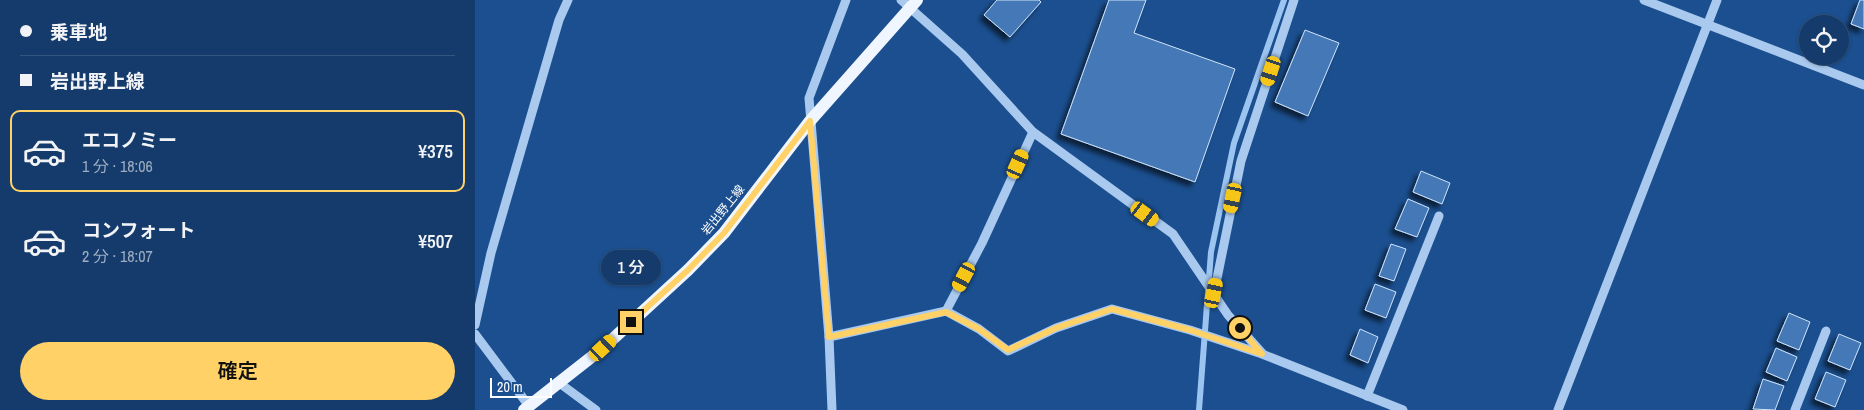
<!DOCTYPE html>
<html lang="ja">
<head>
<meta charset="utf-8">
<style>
  :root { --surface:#143b6b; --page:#1d4271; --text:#f1f3f6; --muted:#9dadc1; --line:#33557e; --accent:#ffd166 }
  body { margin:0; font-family:"Archivo Narrow","Noto Sans JP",sans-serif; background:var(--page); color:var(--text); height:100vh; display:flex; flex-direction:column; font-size:19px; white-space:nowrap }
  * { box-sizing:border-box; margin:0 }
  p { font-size:16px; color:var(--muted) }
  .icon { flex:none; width:28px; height:28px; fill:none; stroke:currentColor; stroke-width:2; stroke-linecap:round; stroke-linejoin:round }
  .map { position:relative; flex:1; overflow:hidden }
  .side { display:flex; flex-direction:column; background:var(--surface); width:475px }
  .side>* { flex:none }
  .banner { display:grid; align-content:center; height:110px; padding:0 20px; background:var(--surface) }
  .tools { position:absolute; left:1324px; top:15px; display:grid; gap:10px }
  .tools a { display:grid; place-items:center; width:50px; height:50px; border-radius:50%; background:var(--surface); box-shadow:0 1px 4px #0004,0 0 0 1px var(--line); font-size:25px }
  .scale { position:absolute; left:15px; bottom:12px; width:62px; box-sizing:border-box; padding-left:5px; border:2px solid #fff; border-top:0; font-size:14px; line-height:18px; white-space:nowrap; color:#fff; -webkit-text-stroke:4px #1b4f8f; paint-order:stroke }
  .end { position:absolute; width:22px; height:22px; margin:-11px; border:6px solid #ffd166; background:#111; box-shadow:0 0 0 2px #111 }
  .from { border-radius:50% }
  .bubble { position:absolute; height:35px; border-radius:18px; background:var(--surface); box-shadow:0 1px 4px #0004,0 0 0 1px var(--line); font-size:16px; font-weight:600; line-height:35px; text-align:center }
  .car { position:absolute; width:15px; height:30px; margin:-15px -8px; border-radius:6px; box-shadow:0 0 4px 1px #0007; background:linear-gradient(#f5c518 24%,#345 0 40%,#f5c518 0 76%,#345 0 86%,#f5c518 0) }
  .banner b { display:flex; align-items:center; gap:18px; height:48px; font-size:19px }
  .banner b+b { border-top:1px solid var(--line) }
  .banner i { width:12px; height:12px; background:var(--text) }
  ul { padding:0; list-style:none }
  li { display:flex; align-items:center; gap:15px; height:82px; margin:0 10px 8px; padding:0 10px; border:2px solid transparent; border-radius:10px }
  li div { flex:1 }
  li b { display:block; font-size:19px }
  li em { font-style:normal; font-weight:600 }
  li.on { border-color:var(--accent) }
  li>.icon { width:45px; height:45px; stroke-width:1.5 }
  .action { display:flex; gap:10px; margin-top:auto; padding:10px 20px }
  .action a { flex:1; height:58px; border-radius:30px; background:var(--accent); color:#111; font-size:20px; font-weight:600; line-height:58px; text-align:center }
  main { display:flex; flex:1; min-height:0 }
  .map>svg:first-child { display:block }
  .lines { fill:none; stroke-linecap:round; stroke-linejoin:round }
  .stream { stroke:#9cc4f0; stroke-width:6 }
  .building { fill:#4478b7; stroke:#cfe3fa; filter:url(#shadow) }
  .minor { stroke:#a9c9ee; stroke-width:9 }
  .major { stroke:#f0f6ff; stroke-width:12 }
  .route { stroke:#ffd166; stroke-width:6 }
  .labels { text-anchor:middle; stroke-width:5; stroke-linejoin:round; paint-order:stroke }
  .street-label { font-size:12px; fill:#fff; stroke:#1b4f8f }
</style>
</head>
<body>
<main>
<section class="side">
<div class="banner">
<b><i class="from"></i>乗車地</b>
<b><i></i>岩出野上線</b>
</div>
<ul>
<li class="on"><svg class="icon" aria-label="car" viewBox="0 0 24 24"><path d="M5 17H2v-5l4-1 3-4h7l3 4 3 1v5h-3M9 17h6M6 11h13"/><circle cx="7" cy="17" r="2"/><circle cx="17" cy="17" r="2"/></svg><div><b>エコノミー</b><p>1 分 · 18:06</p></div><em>¥375</em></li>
<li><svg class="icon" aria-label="car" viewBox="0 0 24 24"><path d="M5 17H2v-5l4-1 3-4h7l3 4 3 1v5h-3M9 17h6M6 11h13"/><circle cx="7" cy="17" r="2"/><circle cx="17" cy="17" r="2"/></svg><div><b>コンフォート</b><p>2 分 · 18:07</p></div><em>¥507</em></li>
</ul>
<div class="action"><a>確定</a></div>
</section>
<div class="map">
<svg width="1389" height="410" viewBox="0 0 1389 410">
  <defs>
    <filter id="shadow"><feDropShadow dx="-4.5" dy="4.5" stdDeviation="2.5" flood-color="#0009"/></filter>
  </defs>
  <rect width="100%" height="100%" fill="#1b4f8f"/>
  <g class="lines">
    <!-- stream -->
    <path class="stream" d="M 724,410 L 736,252 L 759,143 L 809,0"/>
  </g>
  <!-- building -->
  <g class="building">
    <path d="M 522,0 L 564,0 L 566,2 L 535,37 L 509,15 Z"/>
    <path d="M 634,0 L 671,0 L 659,33 L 760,69 L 720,182 L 586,134 Z"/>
    <path d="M 1385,0 L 1389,0 L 1389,29 L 1376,24 Z"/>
    <path d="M 830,30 L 864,43 L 833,116 L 800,102 Z"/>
    <path d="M 946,171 L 975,183 L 967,204 L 938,192 Z"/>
    <path d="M 933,199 L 954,208 L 942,237 L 920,229 Z"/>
    <path d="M 916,244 L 931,249 L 919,281 L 904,276 Z"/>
    <path d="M 900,284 L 921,292 L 911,318 L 890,310 Z"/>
    <path d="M 1314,313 L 1335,322 L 1324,350 L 1302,341 Z"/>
    <path d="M 885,329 L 903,337 L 893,363 L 875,355 Z"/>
    <path d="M 1364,334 L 1386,343 L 1375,370 L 1353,361 Z"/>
    <path d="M 1301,348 L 1322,357 L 1312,381 L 1291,372 Z"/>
    <path d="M 1351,372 L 1371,380 L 1360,407 L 1340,399 Z"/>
    <path d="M 1288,379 L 1309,386 L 1300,410 L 1278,409 Z"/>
  </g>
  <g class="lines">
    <!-- minor -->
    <g class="minor">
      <path d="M 426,0 L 487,54 L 558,132 L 698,234 L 753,315 L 787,353"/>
      <path d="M 1169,0 L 1389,85"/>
      <path d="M 739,293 L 766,161 L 819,0"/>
      <path d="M 471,311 L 507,243 L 558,132"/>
      <path d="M 0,325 L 16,253 L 84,20 L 93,0"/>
      <path d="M 0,334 L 54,406"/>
      <path d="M 354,337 L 471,311 L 504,329 L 533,351 L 581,328 L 637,309 L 715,330 L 787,354 L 928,410"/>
      <path d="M 83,382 L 121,410"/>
      <path d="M 892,396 L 964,216"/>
      <path d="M 357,410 L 354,337 L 334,98 L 371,0"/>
      <path d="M 1083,410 L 1242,0"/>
      <path d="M 1320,410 L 1351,331"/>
    </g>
    <!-- major -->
    <path class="major" d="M 49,410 L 128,348 L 213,270 L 249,233 L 335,121 L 442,0"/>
  </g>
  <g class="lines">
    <!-- route -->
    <path class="route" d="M 156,322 L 213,270 L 249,233 L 335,121 L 354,337 L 471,312 L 504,329 L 533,350 L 581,328 L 637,309 L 715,330 L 787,354 L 765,328"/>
  </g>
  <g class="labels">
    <!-- street labels -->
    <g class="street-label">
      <text transform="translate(248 210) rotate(-51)" y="4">岩出野上線</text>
    </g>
  </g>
</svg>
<div class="tools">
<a><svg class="icon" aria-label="locate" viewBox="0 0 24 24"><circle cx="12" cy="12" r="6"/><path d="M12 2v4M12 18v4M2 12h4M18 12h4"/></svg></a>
</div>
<div class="scale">20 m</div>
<i class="end from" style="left:765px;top:328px"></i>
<i class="end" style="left:156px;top:322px"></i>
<div class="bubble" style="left:126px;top:250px;width:60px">1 分</div>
<i class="car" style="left:796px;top:71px;rotate:198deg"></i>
<i class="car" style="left:543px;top:164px;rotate:24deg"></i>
<i class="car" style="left:758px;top:198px;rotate:192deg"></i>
<i class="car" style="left:670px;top:214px;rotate:126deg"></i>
<i class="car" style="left:489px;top:277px;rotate:208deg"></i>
<i class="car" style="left:739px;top:293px;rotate:12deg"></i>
<i class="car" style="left:128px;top:348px;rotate:47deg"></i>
</div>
</main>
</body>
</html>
